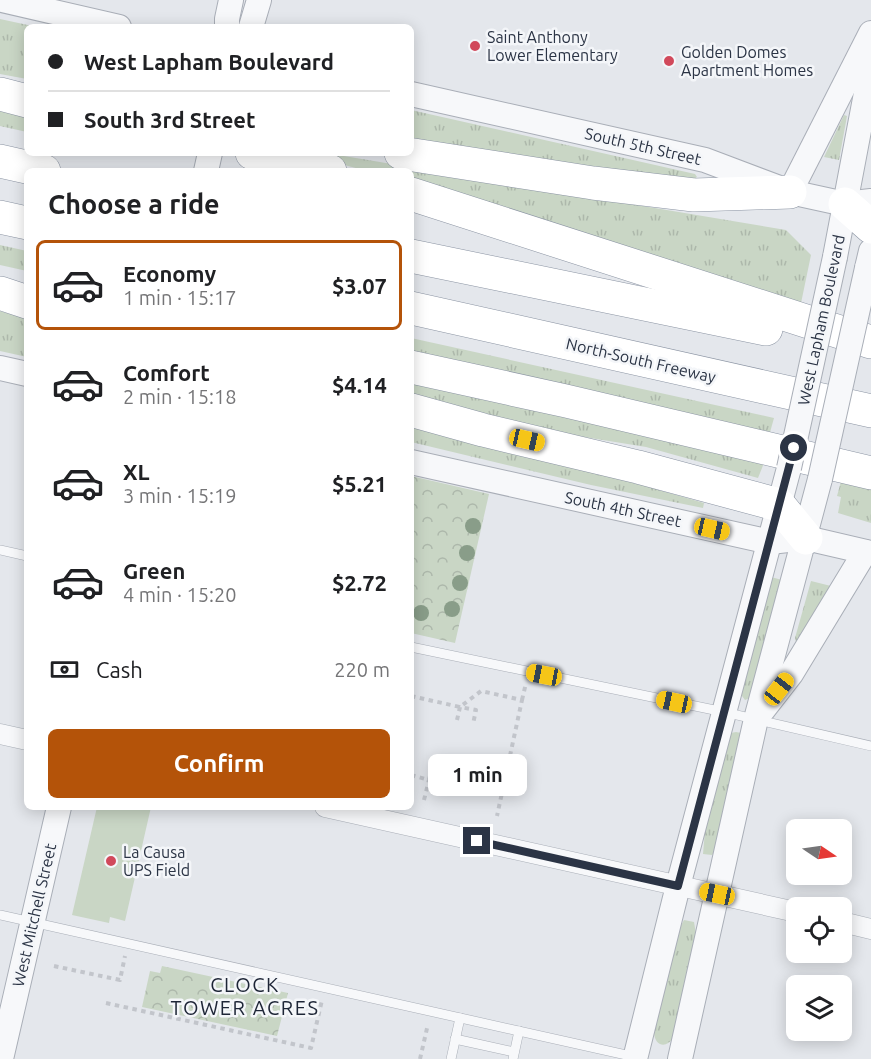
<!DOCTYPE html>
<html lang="en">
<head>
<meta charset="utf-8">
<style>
  :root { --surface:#fff; --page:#f2f2f2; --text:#202124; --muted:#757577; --line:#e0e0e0; --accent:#b45309 }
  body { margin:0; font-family:Ubuntu,sans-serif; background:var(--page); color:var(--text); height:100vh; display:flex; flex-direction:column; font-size:22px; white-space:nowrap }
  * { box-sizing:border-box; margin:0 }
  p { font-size:20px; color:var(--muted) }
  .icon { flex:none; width:33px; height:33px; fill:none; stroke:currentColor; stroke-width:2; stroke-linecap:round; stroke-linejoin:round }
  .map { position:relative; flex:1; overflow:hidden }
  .panel { position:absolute; left:24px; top:168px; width:390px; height:642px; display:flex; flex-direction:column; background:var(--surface); border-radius:9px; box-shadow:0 3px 15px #0003 }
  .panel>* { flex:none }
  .top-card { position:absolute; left:24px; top:24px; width:390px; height:132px; border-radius:9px; box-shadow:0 3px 15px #0003; display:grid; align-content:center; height:132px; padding:0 24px; background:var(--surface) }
  .needle { width:39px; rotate:103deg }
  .fabs { position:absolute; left:786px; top:819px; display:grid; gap:12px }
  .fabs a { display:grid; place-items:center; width:66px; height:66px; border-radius:9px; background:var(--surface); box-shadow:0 3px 15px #0003; font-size:30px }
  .end { position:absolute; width:27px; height:27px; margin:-14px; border:8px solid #2b3445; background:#fff; box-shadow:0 0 0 3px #fff }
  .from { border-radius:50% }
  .bubble { position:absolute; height:42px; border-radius:9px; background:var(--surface); box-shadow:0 3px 15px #0003; font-size:20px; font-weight:600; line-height:42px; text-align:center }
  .car { position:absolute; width:18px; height:36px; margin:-18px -9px; border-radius:8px; box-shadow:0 0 4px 2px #0007; background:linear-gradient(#f5c518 24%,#345 0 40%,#f5c518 0 76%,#345 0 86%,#f5c518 0) }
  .top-card b { display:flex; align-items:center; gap:21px; height:57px; font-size:22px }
  .top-card b+b { border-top:2px solid var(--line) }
  .top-card i { width:15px; height:15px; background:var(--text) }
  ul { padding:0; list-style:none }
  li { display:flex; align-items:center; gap:18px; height:90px; margin:0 12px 9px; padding:0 12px; border:3px solid transparent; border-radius:9px }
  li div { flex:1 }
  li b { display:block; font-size:22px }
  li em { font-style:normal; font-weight:600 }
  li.current { border-color:var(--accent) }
  li>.icon { width:54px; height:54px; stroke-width:1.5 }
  h2 { padding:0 24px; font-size:27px; line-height:72px }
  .pay { display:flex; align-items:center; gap:15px; height:66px; padding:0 24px; font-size:22px }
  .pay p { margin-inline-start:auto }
  .primary-button { display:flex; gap:12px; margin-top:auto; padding:12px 24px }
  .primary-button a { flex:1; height:69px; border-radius:9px; background:var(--accent); color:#fff; font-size:24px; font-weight:600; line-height:69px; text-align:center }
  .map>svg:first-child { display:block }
  .grass { fill:url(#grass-tufts) }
  .park { fill:url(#park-crowns) }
  .pitch { fill:#c9d6c5 }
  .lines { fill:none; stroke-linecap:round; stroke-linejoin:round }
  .service-casing { stroke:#a9aeb7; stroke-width:10 }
  .minor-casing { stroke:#a9aeb7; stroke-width:21 }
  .tertiary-casing { stroke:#a9aeb7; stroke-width:26 }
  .motorway-casing { stroke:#8b94a3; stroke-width:34 }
  .path { stroke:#c2c5cb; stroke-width:4; stroke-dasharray:4.5 4.5; stroke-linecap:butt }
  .service { stroke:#f7f8fa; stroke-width:9 }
  .minor { stroke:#f7f8fa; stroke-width:20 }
  .tertiary { stroke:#f7f8fa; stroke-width:24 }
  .motorway { stroke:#fff; stroke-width:33 }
  .tertiary-bridge-casing { stroke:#a9aeb7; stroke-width:26; stroke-linecap:butt }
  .tertiary-bridge { stroke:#f7f8fa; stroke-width:24 }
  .tree { fill:#899d89 }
  .route { stroke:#2b3445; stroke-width:8 }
  .poi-dot { fill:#d1495b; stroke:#f4f6f9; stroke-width:2 }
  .labels { text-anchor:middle; stroke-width:5; stroke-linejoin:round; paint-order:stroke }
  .poi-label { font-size:16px; fill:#2b3445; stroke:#f4f6f9; text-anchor:start }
  .street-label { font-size:16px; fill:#2b3445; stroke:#f4f6f9 }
  .quarter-label { font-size:20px; letter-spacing:1.5px; fill:#1d2536; stroke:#f4f6f9 }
</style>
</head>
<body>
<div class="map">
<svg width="871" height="1059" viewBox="0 0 871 1059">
  <defs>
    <pattern id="grass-tufts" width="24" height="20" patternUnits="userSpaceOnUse" patternTransform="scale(1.5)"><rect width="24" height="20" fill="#c9d6c5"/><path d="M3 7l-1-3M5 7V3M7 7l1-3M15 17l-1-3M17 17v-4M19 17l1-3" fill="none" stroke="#adb8ab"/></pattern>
    <pattern id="park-crowns" width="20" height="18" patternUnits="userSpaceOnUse" patternTransform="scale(1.5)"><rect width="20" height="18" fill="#c9d6c5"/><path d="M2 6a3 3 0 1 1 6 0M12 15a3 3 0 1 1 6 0" fill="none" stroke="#adb8ab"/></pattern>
  </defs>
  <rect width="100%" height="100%" fill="#e4e7ec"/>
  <!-- grass -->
  <g class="grass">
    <path d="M 0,19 L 37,27 L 27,27 L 27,79 L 0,74 Z"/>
    <path d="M 0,107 L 27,113 L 27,132 L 0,126 Z"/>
    <path d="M 411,110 L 695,174 L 697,177 L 694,179 L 490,156 L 411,141 Z"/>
    <path d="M 844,115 L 847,116 L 839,160 L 824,157 Z"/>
    <path d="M 299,153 L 326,153 L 786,230 L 811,255 L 800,308 L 411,184 L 411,171 L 367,171 Z"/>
    <path d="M 0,245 L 27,251 L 27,271 L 0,265 Z"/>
    <path d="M 0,311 L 27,319 L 27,357 L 0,351 Z"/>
    <path d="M 411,338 L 774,418 L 769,436 L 411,356 Z"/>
    <path d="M 411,377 L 764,463 L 758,478 L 646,447 L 535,429 L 411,399 Z"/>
    <path d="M 411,418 L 704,503 L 703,508 L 591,485 L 411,442 Z"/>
    <path d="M 843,474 L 871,481 L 871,523 L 838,513 L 841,497 L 837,496 Z"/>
    <path d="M 771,577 L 782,580 L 752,697 L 745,700 L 742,696 L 741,689 Z"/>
    <path d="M 811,581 L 831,586 L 800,639 L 796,642 L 795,638 Z"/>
    <path d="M 736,732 L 741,733 L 716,849 L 712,855 L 703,854 L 705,831 L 728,739 L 731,733 Z"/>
    <path d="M 684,920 L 694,922 L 696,934 L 673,1038 C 666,1049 655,1046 654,1033 L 678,931 Z"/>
  </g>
  <!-- park -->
  <g class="park">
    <path d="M 411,476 L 489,494 L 455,643 L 411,633 Z"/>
    <path d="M 162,966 L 288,993 L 277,1036 L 142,1007 L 150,971 L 160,973 Z"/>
  </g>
  <!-- pitch -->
  <path class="pitch" d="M 97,807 L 151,807 L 125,921 L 110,917 L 109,923 L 72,915 Z"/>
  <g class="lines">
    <!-- service casing -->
    <g class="service-casing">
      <g id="service">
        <path d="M 0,550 L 27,556"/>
        <path d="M 411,647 L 724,712 L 871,746"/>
        <path d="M 0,915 L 635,1057"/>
        <path d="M 455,1039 L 514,1052"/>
        <path d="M 451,1059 L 460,1018"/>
        <path d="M 513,1059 L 519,1031"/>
      </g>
    </g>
    <!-- minor casing -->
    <g class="minor-casing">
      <g id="minor">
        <path d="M 0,734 L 27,740"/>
        <path d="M 325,807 L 796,912"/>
        <path d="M 842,922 L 871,929"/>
      </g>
    </g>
    <!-- tertiary casing -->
    <g class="tertiary-casing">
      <g id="tertiary">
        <path d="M 2,0 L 119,27"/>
        <path d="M 227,27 L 227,19 L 231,0"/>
        <path d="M 251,27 L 259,0"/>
        <path d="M 411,94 L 705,160 L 790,192 L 845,204 L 871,201"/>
        <path d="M 206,171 L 210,153"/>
        <path d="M 790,192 L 871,33"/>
        <path d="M 835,257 L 871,67"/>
        <path d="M 867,268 L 871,251"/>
        <path d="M 0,368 L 27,374"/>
        <path d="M 411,462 L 770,542 L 806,538 L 871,553"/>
        <path d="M 763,710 L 791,674 L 865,552"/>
        <path d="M 1,1059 L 59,807"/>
        <path d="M 635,1059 L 678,886 L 789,468"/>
        <path d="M 680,1059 L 756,719 L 820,479"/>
      </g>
    </g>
    <!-- motorway casing -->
    <g class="motorway-casing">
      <g id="motorway">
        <path d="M 0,94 L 27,101"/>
        <path d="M 252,153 L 330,171"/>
        <path d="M 401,153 L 593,183 L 694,195 L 790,192"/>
        <path d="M 0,161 L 44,171"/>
        <path d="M 411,194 L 871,342"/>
        <path d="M 845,204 L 871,227"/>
        <path d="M 0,217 L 27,223"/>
        <path d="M 411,256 L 766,329"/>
        <path d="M 0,293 L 27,302"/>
        <path d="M 411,308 L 871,411"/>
        <path d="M 411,367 L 566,401 L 871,473"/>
        <path d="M 411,410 L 483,430 L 638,467 L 779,505 L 806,538"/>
      </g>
    </g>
    <!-- path -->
    <g class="path">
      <path d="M 411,696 L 460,707 L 481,691 L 522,700 L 497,816"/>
      <path d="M 522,700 L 526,683"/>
      <path d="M 457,720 L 460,707 L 476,710 L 473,724"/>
      <path d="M 411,775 L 429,780 L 430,776 L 502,793"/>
      <path d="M 424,800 L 429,780"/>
      <path d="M 54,966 L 120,980 L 125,956"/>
      <path d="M 106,1003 L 311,1048 L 322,1000"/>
      <path d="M 420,1059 L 428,1024"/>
    </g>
    <!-- service -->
    <use href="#service" class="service"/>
    <!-- minor -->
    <use href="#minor" class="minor"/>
    <!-- tertiary -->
    <use href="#tertiary" class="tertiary"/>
    <!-- motorway -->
    <use href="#motorway" class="motorway"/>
    <!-- tertiary-bridge casing -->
    <g class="tertiary-bridge-casing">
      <g id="tertiary-bridge">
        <path d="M 789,468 L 835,257"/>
        <path d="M 820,479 L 867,268"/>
      </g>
    </g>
    <!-- tertiary-bridge -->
    <use href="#tertiary-bridge" class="tertiary-bridge"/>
  </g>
  <!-- trees -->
  <g class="tree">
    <circle cx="473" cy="526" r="8"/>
    <circle cx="467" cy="553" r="8"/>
    <circle cx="460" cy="583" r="8"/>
    <circle cx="452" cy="609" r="8"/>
    <circle cx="421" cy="613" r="8"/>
  </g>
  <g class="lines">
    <!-- route -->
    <path class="route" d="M 477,841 L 678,886 L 794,448"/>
  </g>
  <!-- markers -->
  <g class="poi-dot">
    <circle cx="475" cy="46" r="6"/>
    <circle cx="669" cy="61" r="6"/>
    <circle cx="111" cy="861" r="6"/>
  </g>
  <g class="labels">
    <!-- poi labels -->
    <g class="poi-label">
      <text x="487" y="43">Saint Anthony<tspan x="487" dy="18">Lower Elementary</tspan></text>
      <text x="681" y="58">Golden Domes<tspan x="681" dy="18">Apartment Homes</tspan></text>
      <text x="123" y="858">La Causa<tspan x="123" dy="18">UPS Field</tspan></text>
    </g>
    <!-- street labels -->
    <g class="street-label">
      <text transform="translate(643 146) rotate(13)" y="6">South 5th Street</text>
      <text transform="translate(821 320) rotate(-78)" y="6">West Lapham Boulevard</text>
      <text transform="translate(641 360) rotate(13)" y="6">North-South Freeway</text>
      <text transform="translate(623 509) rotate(12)" y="6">South 4th Street</text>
      <text transform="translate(34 915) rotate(-77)" y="6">West Mitchell Street</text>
    </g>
    <!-- quarter labels -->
    <g class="quarter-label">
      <text x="245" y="992">CLOCK<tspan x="245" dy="23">TOWER ACRES</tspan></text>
    </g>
  </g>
</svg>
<div class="fabs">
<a><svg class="needle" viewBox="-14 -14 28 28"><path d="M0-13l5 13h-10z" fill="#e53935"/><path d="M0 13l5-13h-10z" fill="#757577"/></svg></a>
<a><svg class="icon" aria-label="locate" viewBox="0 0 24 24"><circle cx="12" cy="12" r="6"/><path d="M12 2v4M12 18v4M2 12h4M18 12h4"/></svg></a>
<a><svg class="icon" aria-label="layers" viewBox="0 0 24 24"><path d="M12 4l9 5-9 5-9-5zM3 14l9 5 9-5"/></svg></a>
</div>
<i class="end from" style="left:794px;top:448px"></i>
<i class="end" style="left:477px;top:841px"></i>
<div class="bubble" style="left:428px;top:754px;width:99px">1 min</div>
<i class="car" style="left:527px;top:440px;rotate:103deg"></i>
<i class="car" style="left:712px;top:529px;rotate:103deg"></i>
<i class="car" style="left:544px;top:675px;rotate:281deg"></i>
<i class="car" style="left:779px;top:689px;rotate:38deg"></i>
<i class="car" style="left:674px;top:702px;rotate:282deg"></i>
<i class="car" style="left:717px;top:894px;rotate:282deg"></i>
<div class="top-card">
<b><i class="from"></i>West Lapham Boulevard</b>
<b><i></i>South 3rd Street</b>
</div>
<section class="panel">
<h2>Choose a ride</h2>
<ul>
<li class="current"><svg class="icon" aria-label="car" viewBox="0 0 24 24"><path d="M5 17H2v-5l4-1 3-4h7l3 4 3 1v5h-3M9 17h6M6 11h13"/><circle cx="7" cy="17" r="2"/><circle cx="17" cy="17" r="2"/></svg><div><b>Economy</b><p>1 min · 15:17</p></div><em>$3.07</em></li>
<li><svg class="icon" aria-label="car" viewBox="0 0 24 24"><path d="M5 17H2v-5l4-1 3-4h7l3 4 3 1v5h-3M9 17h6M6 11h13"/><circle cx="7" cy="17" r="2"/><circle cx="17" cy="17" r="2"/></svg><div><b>Comfort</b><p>2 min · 15:18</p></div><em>$4.14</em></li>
<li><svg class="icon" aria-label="car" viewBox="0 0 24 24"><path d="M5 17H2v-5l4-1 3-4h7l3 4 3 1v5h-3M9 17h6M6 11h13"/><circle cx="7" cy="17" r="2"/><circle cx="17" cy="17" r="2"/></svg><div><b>XL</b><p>3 min · 15:19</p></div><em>$5.21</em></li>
<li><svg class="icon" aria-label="car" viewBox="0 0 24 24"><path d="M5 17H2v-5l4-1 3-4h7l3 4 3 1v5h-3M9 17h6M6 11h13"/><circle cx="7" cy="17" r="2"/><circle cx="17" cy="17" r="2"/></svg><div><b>Green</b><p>4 min · 15:20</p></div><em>$2.72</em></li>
</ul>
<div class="pay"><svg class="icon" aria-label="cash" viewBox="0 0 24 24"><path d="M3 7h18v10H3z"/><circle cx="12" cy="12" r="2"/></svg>Cash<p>220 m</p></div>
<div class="primary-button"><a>Confirm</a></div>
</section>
</div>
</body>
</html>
